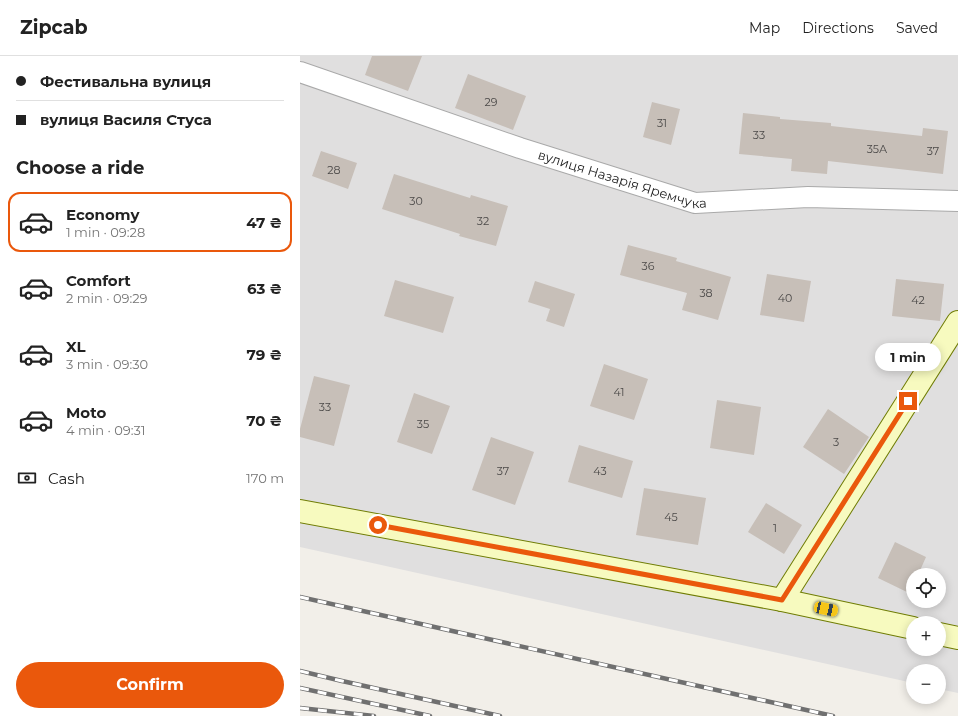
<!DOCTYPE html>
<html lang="en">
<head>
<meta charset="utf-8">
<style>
  :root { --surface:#fff; --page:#f2f2f2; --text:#222; --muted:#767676; --line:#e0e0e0; --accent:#ea580c }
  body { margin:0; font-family:Montserrat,sans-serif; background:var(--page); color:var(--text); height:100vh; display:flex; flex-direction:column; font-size:15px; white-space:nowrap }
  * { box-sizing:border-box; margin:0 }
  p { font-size:13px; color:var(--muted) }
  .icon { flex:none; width:22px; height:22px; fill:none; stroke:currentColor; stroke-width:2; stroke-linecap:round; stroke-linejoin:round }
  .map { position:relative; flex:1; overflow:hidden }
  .details { display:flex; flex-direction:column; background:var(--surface); width:300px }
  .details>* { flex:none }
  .guide { display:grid; align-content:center; height:88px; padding:0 16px; background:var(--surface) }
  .tools { position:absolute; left:606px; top:512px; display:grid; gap:8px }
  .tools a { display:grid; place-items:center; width:40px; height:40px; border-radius:50%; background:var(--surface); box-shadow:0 2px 10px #0003; font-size:20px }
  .end { position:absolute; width:18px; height:18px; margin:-9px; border:5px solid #ea580c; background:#fff; box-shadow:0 0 0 2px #fff }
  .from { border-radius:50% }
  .bubble { position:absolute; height:28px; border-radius:14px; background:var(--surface); box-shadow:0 2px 10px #0003; font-size:13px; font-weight:700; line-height:28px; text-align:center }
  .car { position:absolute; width:12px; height:24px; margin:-12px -6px; border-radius:5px; box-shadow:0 0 3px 1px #0007; background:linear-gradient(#f5c518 24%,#345 0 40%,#f5c518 0 76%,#345 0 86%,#f5c518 0) }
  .guide b { display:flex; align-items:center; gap:14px; height:38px; font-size:15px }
  .guide b+b { border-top:1px solid var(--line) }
  .guide i { width:10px; height:10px; background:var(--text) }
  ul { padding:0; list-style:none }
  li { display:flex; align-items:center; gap:12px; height:60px; margin:0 8px 6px; padding:0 8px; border:2px solid transparent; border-radius:12px }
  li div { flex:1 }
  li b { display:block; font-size:15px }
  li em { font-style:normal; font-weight:700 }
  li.on { border-color:var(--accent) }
  li>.icon { width:36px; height:36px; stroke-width:1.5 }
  h2 { padding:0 16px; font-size:18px; line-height:48px }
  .pay { display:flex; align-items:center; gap:10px; height:44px; padding:0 16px; font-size:15px }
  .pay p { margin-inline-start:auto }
  .primary-button { display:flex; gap:8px; margin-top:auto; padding:8px 16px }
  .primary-button a { flex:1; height:46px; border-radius:24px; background:var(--accent); color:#fff; font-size:16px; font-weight:700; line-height:46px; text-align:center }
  header { display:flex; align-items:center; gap:24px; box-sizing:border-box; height:56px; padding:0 20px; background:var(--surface); border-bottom:1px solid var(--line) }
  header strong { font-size:19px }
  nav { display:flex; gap:22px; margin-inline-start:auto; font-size:14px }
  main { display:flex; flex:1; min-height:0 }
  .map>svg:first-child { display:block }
  .residential { fill:#e0dfdf; fill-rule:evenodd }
  .building { fill:#c7bfb8 }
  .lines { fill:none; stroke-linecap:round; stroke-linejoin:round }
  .street-casing { stroke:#a9a9a9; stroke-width:22 }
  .secondary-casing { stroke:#707d05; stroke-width:24 }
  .street { stroke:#fff; stroke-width:20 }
  .secondary { stroke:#f7fabf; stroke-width:22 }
  .rail-casing { stroke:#707070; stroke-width:4.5 }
  .rail { stroke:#fff; stroke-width:3; stroke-dasharray:9; stroke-linecap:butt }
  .route { stroke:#ea580c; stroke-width:5 }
  .labels { text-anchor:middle; stroke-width:3; stroke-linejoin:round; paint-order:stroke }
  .number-label { font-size:11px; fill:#4b4948 }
  .street-label { font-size:13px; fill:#222; stroke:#fff }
</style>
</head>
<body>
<header>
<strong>Zipcab</strong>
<nav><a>Map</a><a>Directions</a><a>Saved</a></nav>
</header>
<main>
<section class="details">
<div class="guide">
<b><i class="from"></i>Фестивальна вулиця</b>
<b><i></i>вулиця Василя Стуса</b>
</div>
<h2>Choose a ride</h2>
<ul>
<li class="on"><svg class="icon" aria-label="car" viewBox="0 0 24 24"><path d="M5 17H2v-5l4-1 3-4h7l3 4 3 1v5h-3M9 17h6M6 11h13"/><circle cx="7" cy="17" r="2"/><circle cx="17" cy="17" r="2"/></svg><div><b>Economy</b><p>1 min · 09:28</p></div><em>47 ₴</em></li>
<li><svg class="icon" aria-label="car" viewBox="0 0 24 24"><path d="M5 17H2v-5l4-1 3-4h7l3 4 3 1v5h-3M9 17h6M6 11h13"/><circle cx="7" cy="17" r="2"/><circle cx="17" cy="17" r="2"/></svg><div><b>Comfort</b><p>2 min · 09:29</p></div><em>63 ₴</em></li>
<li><svg class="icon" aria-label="car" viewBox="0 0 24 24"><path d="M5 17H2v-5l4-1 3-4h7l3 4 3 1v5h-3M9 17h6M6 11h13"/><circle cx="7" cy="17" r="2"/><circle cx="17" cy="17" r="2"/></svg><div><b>XL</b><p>3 min · 09:30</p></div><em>79 ₴</em></li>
<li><svg class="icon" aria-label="car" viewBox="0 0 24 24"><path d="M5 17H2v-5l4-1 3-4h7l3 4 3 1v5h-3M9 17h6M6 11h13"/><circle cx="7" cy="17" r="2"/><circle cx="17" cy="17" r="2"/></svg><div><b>Moto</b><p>4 min · 09:31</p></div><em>70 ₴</em></li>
</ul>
<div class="pay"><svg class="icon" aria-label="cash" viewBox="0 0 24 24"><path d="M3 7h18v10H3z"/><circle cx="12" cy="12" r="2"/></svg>Cash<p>170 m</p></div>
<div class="primary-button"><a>Confirm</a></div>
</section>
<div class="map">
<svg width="658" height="660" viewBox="0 0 658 660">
  <rect width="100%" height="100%" fill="#f2efe9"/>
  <!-- residential -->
  <path class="residential" d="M 0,0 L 658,0 L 658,637 L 639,633 L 639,615 L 613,615 L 613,627 L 0,491 ZM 613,519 L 639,519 L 639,545 L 613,545 ZM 613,567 L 639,567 L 639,593 L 613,593 Z"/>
  <!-- building -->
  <g class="building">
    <path d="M 72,0 L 122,0 L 108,35 L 65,19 Z"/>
    <path d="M 168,18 L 226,40 L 213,74 L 155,52 Z"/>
    <path d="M 352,46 L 380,53 L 371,89 L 343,81 Z"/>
    <path d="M 443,57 L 480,61 L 480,63 L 531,67 L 531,70 L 622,80 L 623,72 L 648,75 L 643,118 L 528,105 L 527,118 L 491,115 L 492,103 L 439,98 Z"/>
    <path d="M 21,95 L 57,107 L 48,133 L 12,120 Z"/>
    <path d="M 94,118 L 170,142 L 171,139 L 208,150 L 196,190 L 159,180 L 160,178 L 82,153 Z"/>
    <path d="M 328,189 L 377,202 L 376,205 L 431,221 L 418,264 L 382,254 L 387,237 L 320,219 Z"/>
    <path d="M 467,218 L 511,225 L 504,266 L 460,259 Z"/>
    <path d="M 596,223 L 644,228 L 640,265 L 592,260 Z"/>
    <path d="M 95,224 L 154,241 L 143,277 L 84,260 Z"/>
    <path d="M 235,225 L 275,238 L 264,271 L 246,265 L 250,253 L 228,246 Z"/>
    <path d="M 304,308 L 348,323 L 334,364 L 290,350 Z"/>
    <path d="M 14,320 L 50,329 L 34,390 L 0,381 L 0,373 Z"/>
    <path d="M 114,337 L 150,350 L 132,398 L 97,386 Z"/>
    <path d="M 417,344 L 461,351 L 454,399 L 410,392 Z"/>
    <path d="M 528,353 L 569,381 L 544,418 L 503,391 Z"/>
    <path d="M 191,381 L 234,396 L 215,449 L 172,434 Z"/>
    <path d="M 279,389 L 333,405 L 322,442 L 268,426 Z"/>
    <path d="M 344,432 L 406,442 L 398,489 L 336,479 Z"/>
    <path d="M 466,447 L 502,469 L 484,498 L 448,476 Z"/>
    <path d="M 595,486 L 626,501 L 618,519 L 613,519 L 613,529 L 609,537 L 578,522 Z"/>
  </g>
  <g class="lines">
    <!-- street casing -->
    <g class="street-casing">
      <g id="street">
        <path id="s1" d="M 0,16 L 220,92 L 395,147 L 508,141 L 658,145"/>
      </g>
    </g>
    <!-- secondary casing -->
    <g class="secondary-casing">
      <g id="secondary">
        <path d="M 0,455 L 482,544 L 613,572"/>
        <path d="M 482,544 L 658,266"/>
        <path d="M 639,578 L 658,582"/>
      </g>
    </g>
    <!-- street -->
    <use href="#street" class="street"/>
    <!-- secondary -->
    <use href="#secondary" class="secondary"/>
    <!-- rail casing -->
    <g class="rail-casing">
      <g id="rail">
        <path d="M 0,541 L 533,660"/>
        <path d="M 0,615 L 42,625 L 200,660"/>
        <path d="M 0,632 L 130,660"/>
        <path d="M 0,652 L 74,660"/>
      </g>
    </g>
    <!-- rail -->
    <use href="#rail" class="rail"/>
  </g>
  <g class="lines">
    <!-- route -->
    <path class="route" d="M 78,469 L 482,544 L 608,345"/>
  </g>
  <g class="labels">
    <!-- number labels -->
    <g class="number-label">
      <text x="191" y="50">29</text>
      <text x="362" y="71">31</text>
      <text x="459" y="83">33</text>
      <text x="577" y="97">35А</text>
      <text x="633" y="99">37</text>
      <text x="34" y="118">28</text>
      <text x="116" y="149">30</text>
      <text x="183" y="169">32</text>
      <text x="348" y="214">36</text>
      <text x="406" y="241">38</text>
      <text x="485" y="246">40</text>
      <text x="618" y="248">42</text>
      <text x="319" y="340">41</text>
      <text x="25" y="355">33</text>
      <text x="123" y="372">35</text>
      <text x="536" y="390">3</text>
      <text x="203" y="419">37</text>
      <text x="300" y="419">43</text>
      <text x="371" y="465">45</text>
      <text x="475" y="476">1</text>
    </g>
    <!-- street labels -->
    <g class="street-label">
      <text dy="5" stroke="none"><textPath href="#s1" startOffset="340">вулиця Назарія Яремчука</textPath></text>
    </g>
  </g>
</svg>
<div class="tools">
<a><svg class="icon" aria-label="locate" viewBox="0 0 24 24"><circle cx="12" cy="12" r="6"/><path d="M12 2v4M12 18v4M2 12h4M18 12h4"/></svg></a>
<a>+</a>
<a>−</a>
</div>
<i class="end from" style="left:78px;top:469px"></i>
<i class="end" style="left:608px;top:345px"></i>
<div class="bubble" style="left:575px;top:287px;width:66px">1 min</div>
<i class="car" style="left:526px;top:553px;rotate:102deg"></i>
</div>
</main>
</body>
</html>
